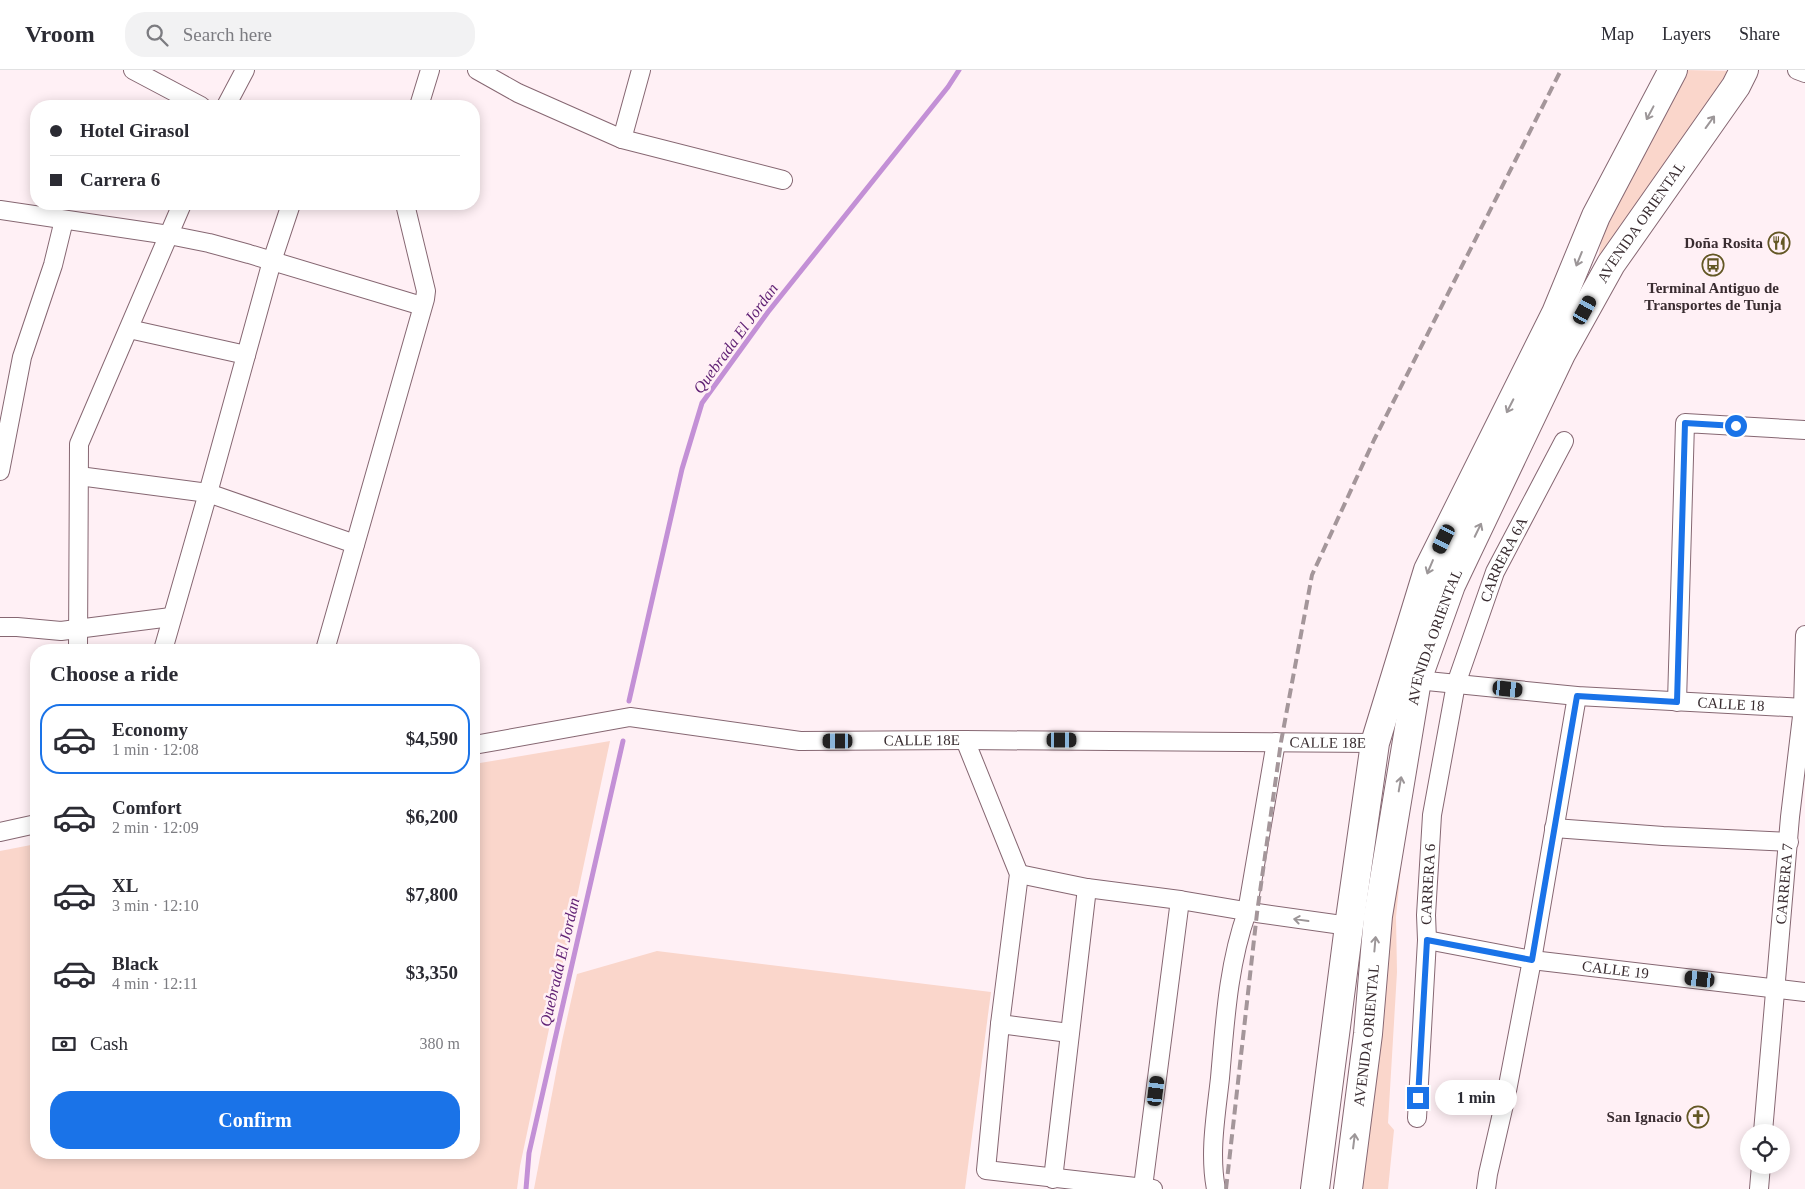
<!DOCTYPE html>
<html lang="en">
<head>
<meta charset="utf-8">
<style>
  :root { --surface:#fff; --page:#f2f2f3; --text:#2b2b33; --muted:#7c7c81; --line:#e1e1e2; --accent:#1a73e8 }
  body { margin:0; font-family:"Times New Roman",serif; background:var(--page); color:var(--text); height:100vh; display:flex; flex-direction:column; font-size:19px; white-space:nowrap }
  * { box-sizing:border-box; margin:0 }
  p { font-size:16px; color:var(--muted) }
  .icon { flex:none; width:28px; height:28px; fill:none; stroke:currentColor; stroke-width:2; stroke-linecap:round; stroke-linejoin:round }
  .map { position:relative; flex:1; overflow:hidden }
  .side { position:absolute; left:30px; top:574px; width:450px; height:515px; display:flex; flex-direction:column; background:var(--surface); border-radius:20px; box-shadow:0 2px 12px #0003 }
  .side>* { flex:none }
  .hud { position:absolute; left:30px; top:30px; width:450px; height:110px; border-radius:20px; box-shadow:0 2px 12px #0003; display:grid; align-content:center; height:110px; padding:0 20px; background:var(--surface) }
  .controls { position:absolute; left:1740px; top:1054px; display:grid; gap:10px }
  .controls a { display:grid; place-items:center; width:50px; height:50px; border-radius:50%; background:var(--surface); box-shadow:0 2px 12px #0003; font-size:25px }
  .end { position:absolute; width:22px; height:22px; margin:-11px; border:6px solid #1a73e8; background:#fff; box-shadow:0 0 0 2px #fff }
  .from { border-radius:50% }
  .bubble { position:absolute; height:35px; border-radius:18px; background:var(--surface); box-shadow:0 2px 12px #0003; font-size:16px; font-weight:700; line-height:35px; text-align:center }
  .car { position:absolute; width:15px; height:30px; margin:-15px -8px; border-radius:6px; box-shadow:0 0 4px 1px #0007; background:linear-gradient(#222 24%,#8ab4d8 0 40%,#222 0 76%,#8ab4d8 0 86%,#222 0) }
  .hud b { display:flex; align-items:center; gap:18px; height:48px; font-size:19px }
  .hud b+b { border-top:1px solid var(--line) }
  .hud i { width:12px; height:12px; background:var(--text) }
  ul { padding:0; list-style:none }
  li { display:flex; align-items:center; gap:15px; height:70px; margin:0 10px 8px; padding:0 10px; border:2px solid transparent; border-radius:20px }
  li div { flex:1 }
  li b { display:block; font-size:19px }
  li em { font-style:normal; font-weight:700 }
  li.selected { border-color:var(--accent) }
  li>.icon { width:45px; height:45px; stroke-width:1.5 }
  h2 { padding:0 20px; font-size:22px; line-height:60px }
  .pay { display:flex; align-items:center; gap:12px; height:55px; padding:0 20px; font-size:19px }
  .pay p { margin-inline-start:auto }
  .cta { display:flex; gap:10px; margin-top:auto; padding:10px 20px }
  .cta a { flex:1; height:58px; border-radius:20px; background:var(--accent); color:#fff; font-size:20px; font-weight:700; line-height:58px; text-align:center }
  header { display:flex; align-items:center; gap:30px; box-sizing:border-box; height:70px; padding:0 25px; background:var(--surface); border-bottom:1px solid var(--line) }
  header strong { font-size:24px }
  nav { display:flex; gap:28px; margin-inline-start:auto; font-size:18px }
  .search { width:350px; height:45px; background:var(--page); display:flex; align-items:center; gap:12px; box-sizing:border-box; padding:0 18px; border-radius:20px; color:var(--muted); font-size:19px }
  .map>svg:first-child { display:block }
  .green { fill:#fad6cb }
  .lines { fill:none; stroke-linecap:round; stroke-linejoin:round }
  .stream { stroke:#c390d6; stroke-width:5 }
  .street-casing { stroke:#866772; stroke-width:20 }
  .primary-casing { stroke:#866772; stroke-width:30 }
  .street { stroke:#fff; stroke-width:18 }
  .primary { stroke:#fff; stroke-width:28 }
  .rail { stroke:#a4969a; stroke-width:4; stroke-dasharray:10 5; stroke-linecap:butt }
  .oneway { stroke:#9c9698 }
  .route { stroke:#1a73e8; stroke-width:6 }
  .labels { text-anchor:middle; stroke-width:5; stroke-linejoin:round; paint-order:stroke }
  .street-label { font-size:15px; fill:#392c30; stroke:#fff0f5 }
  .poi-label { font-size:15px; font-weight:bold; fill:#392c30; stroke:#fff0f5; text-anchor:end }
  .water-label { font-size:16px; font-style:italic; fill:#612275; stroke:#fff0f5 }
</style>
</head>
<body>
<header>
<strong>Vroom</strong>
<div class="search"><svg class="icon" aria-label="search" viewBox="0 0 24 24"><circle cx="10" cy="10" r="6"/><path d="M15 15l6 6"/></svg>Search here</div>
<nav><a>Map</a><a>Layers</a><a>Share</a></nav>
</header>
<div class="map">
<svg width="1805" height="1119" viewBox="0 0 1805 1119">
  <rect width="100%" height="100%" fill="#fff0f5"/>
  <!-- green -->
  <g class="green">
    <path d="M 1685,0 L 1730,1 L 1574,236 L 1598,189 L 1602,167 Z"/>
    <path d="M 610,671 L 520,1096 L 517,1119 L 0,1119 L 0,781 L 36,774 L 36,1082 L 474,1082 L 474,694 Z"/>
    <path d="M 1410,705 L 1396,847 L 1397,902 L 1388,1053 L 1394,1060 L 1388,1119 L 1352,1119 Z"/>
    <path d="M 657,881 L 991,922 L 965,1119 L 534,1119 L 562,971 L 577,904 Z"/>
  </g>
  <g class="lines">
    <!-- stream -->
    <g class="stream">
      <path d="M 629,631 L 682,399 L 702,333 L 768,242 L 948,17 L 959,0"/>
      <path d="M 526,1119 L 529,1083 L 623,671"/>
    </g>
    <!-- street casing -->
    <g class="street-casing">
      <g id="street">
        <path d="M 133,0 L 201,36"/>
        <path d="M 477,0 L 518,23 L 622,69 L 783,110"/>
        <path d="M 1797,0 L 1805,3"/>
        <path d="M 226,36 L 245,0"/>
        <path d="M 419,36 L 430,0"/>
        <path d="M 622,69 L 641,0"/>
        <path d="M 0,140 L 169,165 L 209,173 L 249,184 L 422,236"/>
        <path d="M 129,259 L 246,285"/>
        <path d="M 0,401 L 22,287 L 53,195 L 64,150"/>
        <path d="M 79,406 L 208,423 L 355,474"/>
        <path d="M 0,557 L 17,557 L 61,561 L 171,547"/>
        <path d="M 78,580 L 79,374 L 182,134"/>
        <path d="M 163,580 L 208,423 L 272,191 L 291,134"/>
        <path d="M 325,580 L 425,229 L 426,221 L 405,134"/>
        <path id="s1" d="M 1417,610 L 1577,626 L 1805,638"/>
        <path d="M 1677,632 L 1685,353 L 1805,360"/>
        <path d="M 965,670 L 1019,804 L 1000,954 L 986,1100 L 1153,1119"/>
        <path id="s2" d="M 474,675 L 630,647 L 800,671 L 965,670 L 1375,673"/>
        <path d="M 1554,758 L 1663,766 L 1789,772"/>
        <path d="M 0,762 L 36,754"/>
        <path d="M 1019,804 L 1087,818 L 1180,830 L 1257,843 L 1349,856"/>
        <path id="s3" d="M 1427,870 L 1532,890 L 1805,922"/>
        <path d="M 1000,954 L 1069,963"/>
        <path id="s4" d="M 1417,1048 L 1427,870 L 1426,845 L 1432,745 L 1456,614 L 1495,502 L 1564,371"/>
        <path id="s5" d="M 1763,1062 L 1790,747 L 1803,638 L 1805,565"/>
        <path d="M 1053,1109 L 1087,818"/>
        <path d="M 1143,1117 L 1180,830"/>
        <path d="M 1216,1119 C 1209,1083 1216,1045 1220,1008 C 1225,952 1228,895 1247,842 L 1276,672"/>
        <path d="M 1486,1119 L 1488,1104 L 1506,1026 L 1532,890 L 1577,626"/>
        <path d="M 1759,1119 L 1761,1095"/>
      </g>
    </g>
    <!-- primary casing -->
    <g class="primary-casing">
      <g id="primary">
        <path d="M 1315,1119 L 1349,856 L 1375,673 L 1428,500 L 1556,243 L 1596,146 L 1673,0"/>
        <path id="s6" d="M 1348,1119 L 1368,964 L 1378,846 L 1417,610 L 1451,515 L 1561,284 L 1611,194 L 1736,16 L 1744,0"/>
      </g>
    </g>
    <!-- street -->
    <use href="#street" class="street"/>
    <!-- primary -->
    <use href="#primary" class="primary"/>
    <!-- rail -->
    <path class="rail" d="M 1226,1119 L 1257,843 L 1281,672 L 1312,505 L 1374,370 L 1561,0"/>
  </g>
  <!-- one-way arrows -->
  <defs><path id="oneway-shaft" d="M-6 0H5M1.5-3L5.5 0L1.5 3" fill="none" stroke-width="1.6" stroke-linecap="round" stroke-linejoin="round" transform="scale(1.25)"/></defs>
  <g class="oneway">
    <use href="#oneway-shaft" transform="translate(1650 43) rotate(118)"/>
    <use href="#oneway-shaft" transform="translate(1710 52) rotate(-54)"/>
    <use href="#oneway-shaft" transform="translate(1579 189) rotate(112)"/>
    <use href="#oneway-shaft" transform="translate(1510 336) rotate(117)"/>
    <use href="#oneway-shaft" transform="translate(1478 460) rotate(-64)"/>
    <use href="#oneway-shaft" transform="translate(1430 497) rotate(113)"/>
    <use href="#oneway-shaft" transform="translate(1400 714) rotate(-80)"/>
    <use href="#oneway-shaft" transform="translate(1301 850) rotate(-172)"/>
    <use href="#oneway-shaft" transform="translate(1375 874) rotate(-85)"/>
    <use href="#oneway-shaft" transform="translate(1354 1071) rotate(-83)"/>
  </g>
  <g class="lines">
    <!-- route -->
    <path class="route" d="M 1418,1028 L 1427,870 L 1532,890 L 1577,626 L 1677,632 L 1685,353 L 1736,356"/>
  </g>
  <!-- icons -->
  <defs>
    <g id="restaurant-ring" transform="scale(1.125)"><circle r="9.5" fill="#fff0f5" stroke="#635724" stroke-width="1.5"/><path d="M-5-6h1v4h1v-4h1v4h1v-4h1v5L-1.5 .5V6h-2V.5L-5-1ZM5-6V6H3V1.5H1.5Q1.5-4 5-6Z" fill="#635724"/></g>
    <g id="bus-ring" transform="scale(1.125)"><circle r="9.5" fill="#fff0f5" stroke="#635724" stroke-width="1.5"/><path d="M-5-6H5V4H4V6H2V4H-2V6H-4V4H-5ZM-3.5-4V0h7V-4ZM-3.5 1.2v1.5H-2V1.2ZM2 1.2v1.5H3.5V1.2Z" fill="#635724"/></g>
    <g id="church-ring" transform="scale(1.125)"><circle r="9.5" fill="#fff0f5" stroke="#635724" stroke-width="1.5"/><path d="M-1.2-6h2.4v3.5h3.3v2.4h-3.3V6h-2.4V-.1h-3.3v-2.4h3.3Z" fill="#635724"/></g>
  </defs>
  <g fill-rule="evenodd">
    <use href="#restaurant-ring" x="1779" y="173"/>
    <use href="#bus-ring" x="1713" y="195"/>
    <use href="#church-ring" x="1698" y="1047"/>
  </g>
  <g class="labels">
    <!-- street labels -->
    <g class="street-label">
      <text dy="5" stroke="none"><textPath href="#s6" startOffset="1025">AVENIDA ORIENTAL</textPath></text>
      <text dy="5" stroke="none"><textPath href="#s4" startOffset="570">CARRERA 6A</textPath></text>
      <text dy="5" stroke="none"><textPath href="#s6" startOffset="560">AVENIDA ORIENTAL</textPath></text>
      <text dy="5" stroke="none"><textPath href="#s1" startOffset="315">CALLE 18</textPath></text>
      <text dy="5" stroke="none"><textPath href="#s2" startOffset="452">CALLE 18E</textPath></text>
      <text dy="5" stroke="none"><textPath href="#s2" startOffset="858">CALLE 18E</textPath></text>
      <text dy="5" stroke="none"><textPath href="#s5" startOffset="249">CARRERA 7</textPath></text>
      <text dy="5" stroke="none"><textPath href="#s4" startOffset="234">CARRERA 6</textPath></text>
      <text dy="5" stroke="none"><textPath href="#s3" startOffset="191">CALLE 19</textPath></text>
      <text dy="5" stroke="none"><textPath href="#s6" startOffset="155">AVENIDA ORIENTAL</textPath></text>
    </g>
    <!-- poi labels -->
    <g class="poi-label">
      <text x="1763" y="178">Doña Rosita</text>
      <text x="1713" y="223" text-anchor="middle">Terminal Antiguo de<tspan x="1713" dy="17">Transportes de Tunja</tspan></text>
      <text x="1682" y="1052">San Ignacio</text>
    </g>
    <!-- water labels -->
    <g class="water-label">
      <text transform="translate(735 268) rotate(-54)" y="6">Quebrada El Jordan</text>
      <text transform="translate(559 892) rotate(-77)" y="6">Quebrada El Jordan</text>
    </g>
  </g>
</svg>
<div class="controls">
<a><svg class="icon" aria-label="locate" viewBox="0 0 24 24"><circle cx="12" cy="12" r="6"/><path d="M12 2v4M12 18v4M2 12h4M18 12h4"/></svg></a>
</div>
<i class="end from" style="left:1736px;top:356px"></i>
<i class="end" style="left:1418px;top:1028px"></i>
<div class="bubble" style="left:1435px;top:1010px;width:82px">1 min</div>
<i class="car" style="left:1585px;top:240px;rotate:29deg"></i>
<i class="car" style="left:1444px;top:469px;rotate:206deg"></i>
<i class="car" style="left:1508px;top:619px;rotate:96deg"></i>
<i class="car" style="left:1062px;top:670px;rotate:90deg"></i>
<i class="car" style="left:838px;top:671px;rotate:270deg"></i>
<i class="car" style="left:1700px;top:909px;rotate:276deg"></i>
<i class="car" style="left:1156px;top:1021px;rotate:7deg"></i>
<div class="hud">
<b><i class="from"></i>Hotel Girasol</b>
<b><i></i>Carrera 6</b>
</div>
<section class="side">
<h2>Choose a ride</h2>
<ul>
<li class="selected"><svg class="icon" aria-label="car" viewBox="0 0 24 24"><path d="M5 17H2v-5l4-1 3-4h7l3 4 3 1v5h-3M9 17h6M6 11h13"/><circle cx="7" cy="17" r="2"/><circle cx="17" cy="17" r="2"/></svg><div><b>Economy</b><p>1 min · 12:08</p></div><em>$4,590</em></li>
<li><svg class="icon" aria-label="car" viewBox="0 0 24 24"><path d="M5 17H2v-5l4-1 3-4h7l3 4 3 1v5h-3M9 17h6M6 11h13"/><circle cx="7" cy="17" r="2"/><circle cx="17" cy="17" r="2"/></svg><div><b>Comfort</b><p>2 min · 12:09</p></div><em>$6,200</em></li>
<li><svg class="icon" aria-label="car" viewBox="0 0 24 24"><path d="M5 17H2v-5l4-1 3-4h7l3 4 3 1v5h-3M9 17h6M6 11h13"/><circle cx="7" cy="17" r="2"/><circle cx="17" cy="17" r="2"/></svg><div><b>XL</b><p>3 min · 12:10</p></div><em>$7,800</em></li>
<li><svg class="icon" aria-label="car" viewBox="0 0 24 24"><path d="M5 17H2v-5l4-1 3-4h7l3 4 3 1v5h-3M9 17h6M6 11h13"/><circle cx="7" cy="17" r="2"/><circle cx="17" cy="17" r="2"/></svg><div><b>Black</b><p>4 min · 12:11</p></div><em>$3,350</em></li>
</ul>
<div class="pay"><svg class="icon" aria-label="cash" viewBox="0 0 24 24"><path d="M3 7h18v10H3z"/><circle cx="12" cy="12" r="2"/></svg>Cash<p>380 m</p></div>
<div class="cta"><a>Confirm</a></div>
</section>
</div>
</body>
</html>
